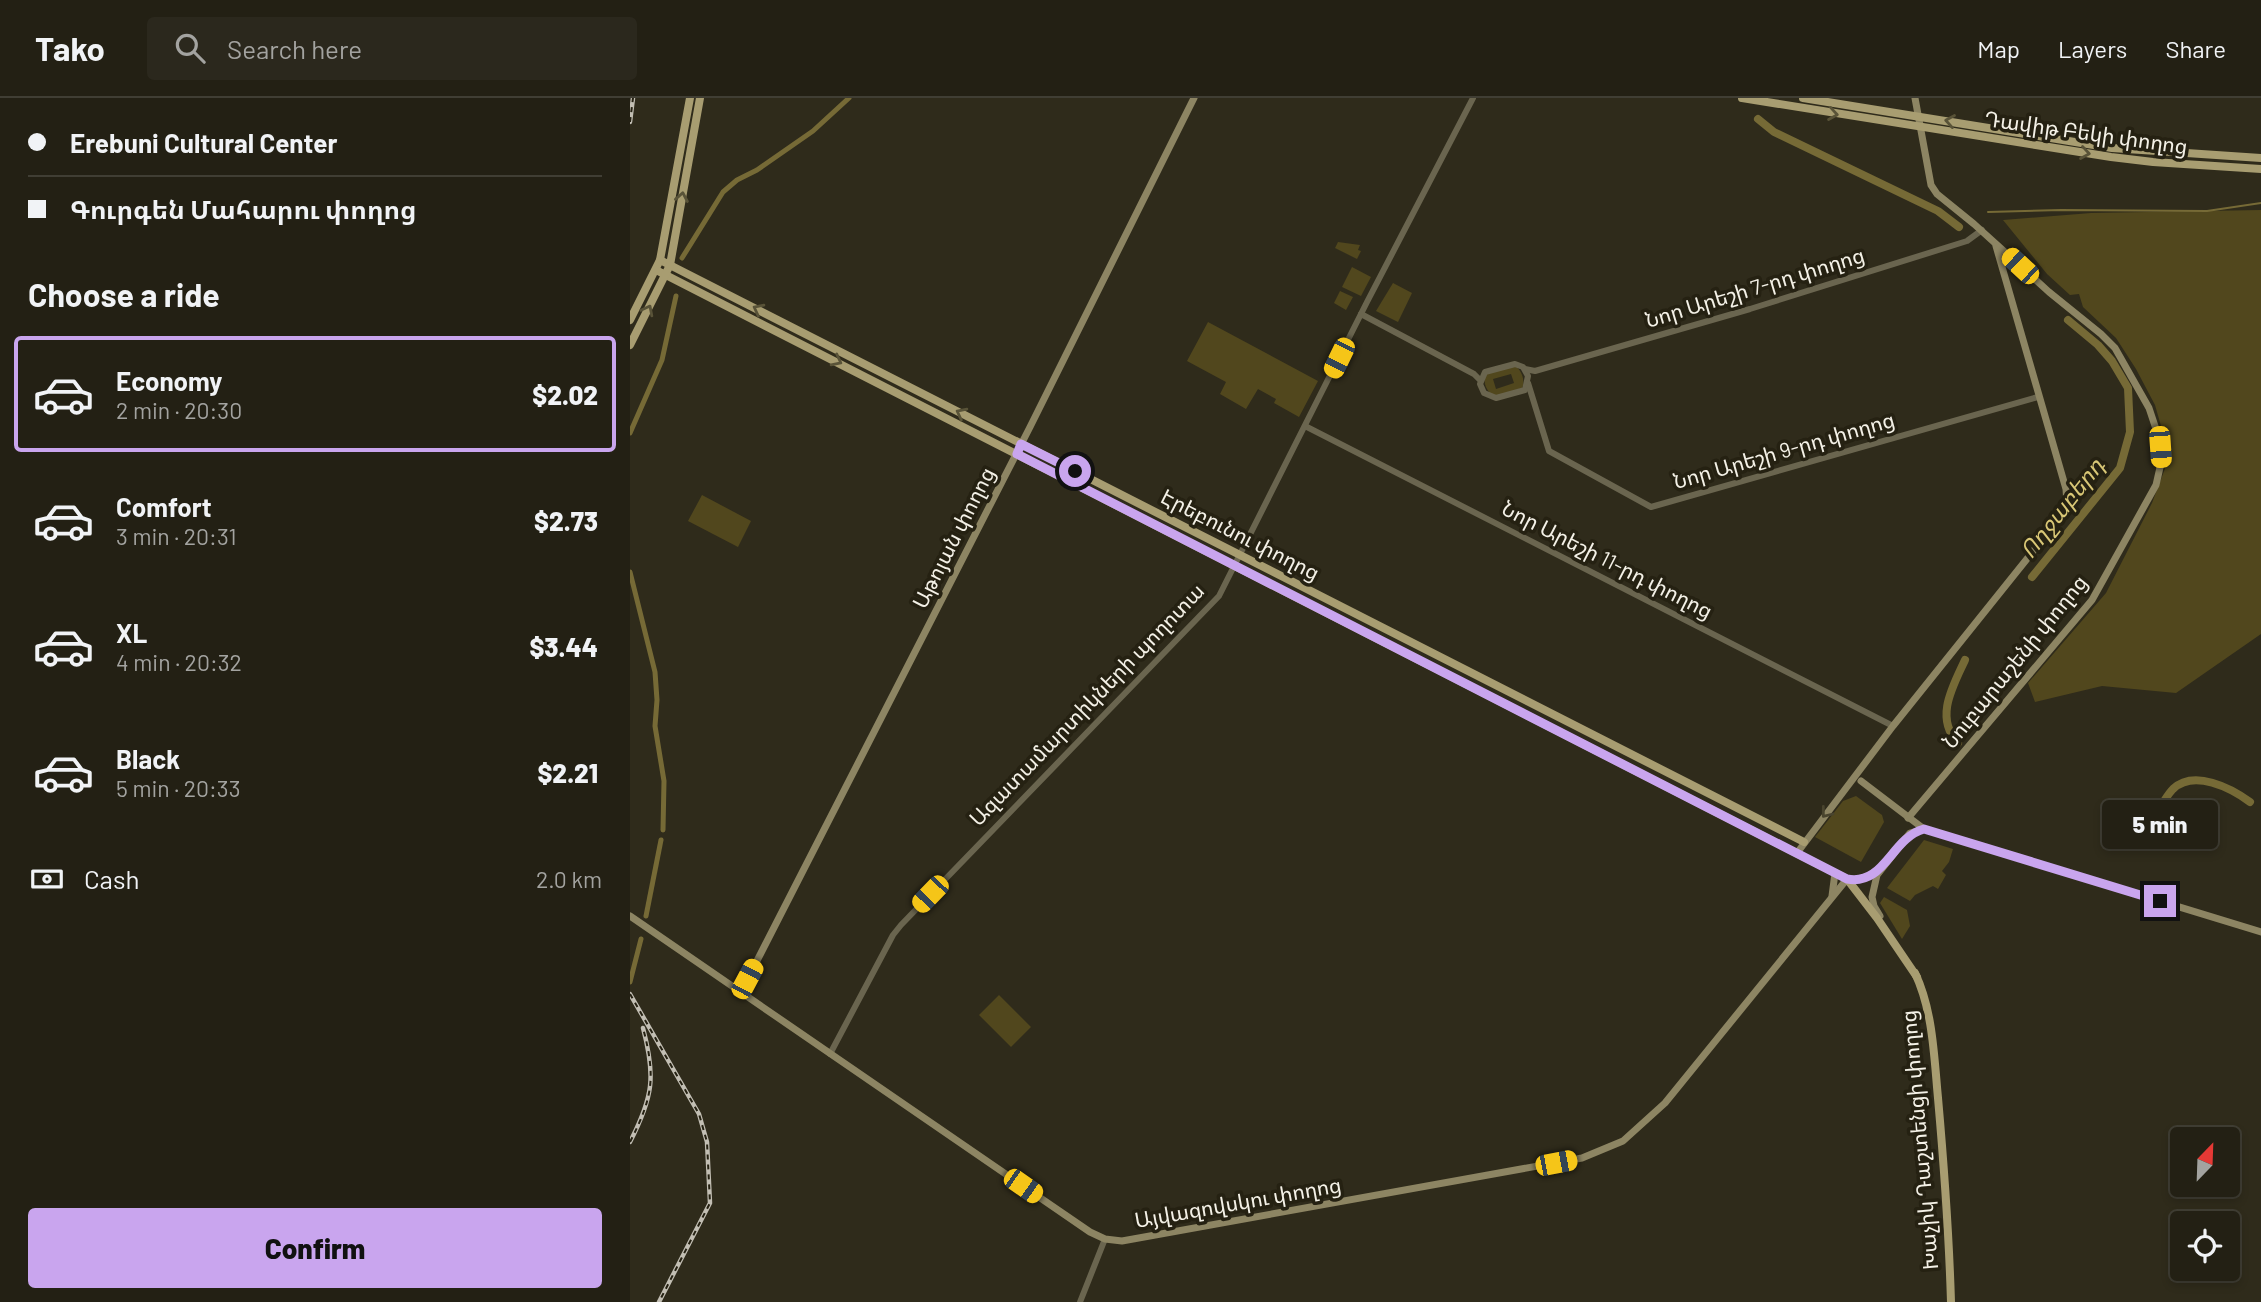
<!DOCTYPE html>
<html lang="en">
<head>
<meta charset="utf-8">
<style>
  :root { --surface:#232014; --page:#2b281d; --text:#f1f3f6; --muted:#a3a3a0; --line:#403e34; --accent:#c9a5ee }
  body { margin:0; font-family:Barlow,"Noto Sans Armenian",sans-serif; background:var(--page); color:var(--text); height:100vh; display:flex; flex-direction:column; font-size:26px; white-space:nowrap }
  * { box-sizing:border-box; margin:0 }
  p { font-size:23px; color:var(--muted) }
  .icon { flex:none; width:38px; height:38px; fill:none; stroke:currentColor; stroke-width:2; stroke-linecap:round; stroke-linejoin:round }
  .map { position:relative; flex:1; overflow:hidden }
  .side { display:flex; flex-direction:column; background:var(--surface); width:630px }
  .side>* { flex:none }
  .top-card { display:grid; align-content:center; height:154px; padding:0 28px; background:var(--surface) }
  .needle { width:46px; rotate:23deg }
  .controls { position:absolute; left:1540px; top:1029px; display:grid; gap:14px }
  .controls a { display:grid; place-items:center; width:70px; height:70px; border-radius:7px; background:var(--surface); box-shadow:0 4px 10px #0003,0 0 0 2px var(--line); font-size:35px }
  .end { position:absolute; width:32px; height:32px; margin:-16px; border:9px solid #c9a5ee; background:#111; box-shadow:0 0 0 4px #111 }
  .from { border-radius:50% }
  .bubble { position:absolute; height:49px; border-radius:7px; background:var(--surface); box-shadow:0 4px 10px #0003,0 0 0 2px var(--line); font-size:23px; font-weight:800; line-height:49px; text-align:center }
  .car { position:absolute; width:21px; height:42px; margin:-21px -10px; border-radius:9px; box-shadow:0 0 5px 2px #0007; background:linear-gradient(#f5c518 24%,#345 0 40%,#f5c518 0 76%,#345 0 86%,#f5c518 0) }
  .top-card b { display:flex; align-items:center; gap:24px; height:66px; font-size:26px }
  .top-card b+b { border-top:2px solid var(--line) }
  .top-card i { width:18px; height:18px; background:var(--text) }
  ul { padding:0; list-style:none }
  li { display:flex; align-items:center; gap:21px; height:116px; margin:0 14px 10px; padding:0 14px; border:4px solid transparent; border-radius:7px }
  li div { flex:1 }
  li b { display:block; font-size:26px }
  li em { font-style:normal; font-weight:800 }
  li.active { border-color:var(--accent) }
  li>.icon { width:63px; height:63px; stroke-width:1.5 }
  h2 { padding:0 28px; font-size:32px; line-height:84px }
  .pay { display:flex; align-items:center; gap:18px; height:77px; padding:0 28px; font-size:26px }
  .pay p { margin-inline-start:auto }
  .cta { display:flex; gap:14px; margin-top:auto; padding:14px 28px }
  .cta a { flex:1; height:80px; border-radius:7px; background:var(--accent); color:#111; font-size:28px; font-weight:800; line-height:80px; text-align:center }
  header { display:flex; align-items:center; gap:42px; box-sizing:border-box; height:98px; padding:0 35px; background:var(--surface); border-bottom:2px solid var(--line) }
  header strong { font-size:33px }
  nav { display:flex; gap:38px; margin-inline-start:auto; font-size:24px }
  .search { width:490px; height:63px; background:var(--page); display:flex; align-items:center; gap:18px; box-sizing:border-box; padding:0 24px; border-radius:7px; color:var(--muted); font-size:26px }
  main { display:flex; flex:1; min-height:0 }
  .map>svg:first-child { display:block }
  .green { fill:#51471d; fill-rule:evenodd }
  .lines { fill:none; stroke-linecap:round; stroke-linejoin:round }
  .stream { stroke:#766a36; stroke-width:2 }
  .canal { stroke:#766a36; stroke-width:5 }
  .river { stroke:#766a36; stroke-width:8 }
  .tertiary { stroke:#6a654f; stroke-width:6 }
  .secondary { stroke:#8d8563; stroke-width:7 }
  .primary { stroke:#a89d71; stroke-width:8 }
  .rail-casing { stroke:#c2beb3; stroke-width:4.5 }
  .rail { stroke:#252112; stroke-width:2; stroke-dasharray:5; stroke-linecap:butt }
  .oneway { stroke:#595338 }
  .oneway2 { stroke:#49442e }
  .route { stroke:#c9a5ee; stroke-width:9 }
  .labels { text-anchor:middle; stroke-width:7; stroke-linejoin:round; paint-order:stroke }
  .street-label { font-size:21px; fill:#f4f1e7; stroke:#252112 }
  .water-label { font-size:23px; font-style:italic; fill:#d9c776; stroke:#252112 }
</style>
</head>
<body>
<header>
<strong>Tako</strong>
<div class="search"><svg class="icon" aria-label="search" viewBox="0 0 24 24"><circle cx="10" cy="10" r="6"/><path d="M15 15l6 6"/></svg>Search here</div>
<nav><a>Map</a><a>Layers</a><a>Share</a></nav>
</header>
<main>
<section class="side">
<div class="top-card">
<b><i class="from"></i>Erebuni Cultural Center</b>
<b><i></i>Գուրգեն Մահարու փողոց</b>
</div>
<h2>Choose a ride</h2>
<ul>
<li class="active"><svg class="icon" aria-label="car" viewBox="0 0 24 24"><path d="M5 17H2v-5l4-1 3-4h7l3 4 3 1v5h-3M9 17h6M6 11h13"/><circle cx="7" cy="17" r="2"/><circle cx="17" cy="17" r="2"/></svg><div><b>Economy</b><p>2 min · 20:30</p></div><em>$2.02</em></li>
<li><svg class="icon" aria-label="car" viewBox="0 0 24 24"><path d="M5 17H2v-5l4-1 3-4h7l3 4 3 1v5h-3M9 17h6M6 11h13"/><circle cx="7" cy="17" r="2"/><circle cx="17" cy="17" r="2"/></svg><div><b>Comfort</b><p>3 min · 20:31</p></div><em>$2.73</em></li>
<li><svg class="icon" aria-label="car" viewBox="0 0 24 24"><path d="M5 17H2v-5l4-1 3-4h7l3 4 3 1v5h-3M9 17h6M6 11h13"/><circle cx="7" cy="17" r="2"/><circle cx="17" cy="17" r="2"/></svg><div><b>XL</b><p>4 min · 20:32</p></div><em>$3.44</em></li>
<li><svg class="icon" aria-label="car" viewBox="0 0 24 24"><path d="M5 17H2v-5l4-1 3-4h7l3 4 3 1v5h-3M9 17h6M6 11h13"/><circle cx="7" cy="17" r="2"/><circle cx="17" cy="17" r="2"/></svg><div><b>Black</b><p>5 min · 20:33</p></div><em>$2.21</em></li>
</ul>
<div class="pay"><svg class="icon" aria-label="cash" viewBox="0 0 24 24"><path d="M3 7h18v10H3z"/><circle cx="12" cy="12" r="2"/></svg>Cash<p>2.0 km</p></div>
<div class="cta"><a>Confirm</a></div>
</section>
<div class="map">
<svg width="1631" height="1204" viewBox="0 0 1631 1204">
  <rect width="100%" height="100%" fill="#2f2b1b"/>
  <!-- green -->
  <g class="green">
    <path d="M 1631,112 L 1631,536 L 1546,595 L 1472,588 L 1405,604 L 1398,585 L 1476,495 L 1522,405 L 1536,368 L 1533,335 L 1525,307 L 1506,271 L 1486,240 L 1453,209 L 1449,196 L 1440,197 L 1417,176 L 1373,122 L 1461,115 Z"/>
    <path d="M 708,144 L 730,147 L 728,152 L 731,153 L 727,161 L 705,150 Z"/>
    <path d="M 722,169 L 741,179 L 731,198 L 712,189 Z"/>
    <path d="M 763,185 L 782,195 L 768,224 L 746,213 Z"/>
    <path d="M 710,193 L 723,199 L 716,212 L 704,205 Z"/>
    <path d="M 578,224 L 688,283 L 669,319 L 644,305 L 646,301 L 628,291 L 616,311 L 590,296 L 596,284 L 557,263 Z"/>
    <path d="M 885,268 C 891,271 896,283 892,290 L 864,299 C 857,293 852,285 856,276 ZM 881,276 L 884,285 L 866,291 L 863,281 Z"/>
    <path d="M 72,397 L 121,423 L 108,449 L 58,423 Z"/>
    <path d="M 1226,698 L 1252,717 L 1254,724 L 1231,764 L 1185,739 L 1213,703 Z"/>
    <path d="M 1294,742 L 1323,751 L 1319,764 L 1312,773 L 1316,777 L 1308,791 L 1303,788 L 1285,797 L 1280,803 L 1257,790 Z"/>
    <path d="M 1254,799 L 1277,812 L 1280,828 L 1272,841 L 1250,805 Z"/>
    <path d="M 369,897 L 401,929 L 381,949 L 349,917 Z"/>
  </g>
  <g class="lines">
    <!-- stream -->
    <path class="stream" d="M 1358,114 L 1431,112 L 1577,113 L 1631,105"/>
    <!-- canal -->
    <g class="canal">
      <path d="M 52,160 L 93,94 L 107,82 L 127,72 L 183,33 L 219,0"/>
      <path d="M 0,335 L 32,262 L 46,198"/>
      <path d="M 0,474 L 25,574 L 27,602 L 25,628 L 34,683 L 33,732"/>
      <path d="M 16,818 L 31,742"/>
      <path d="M 0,884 L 11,841"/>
    </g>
    <!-- river -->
    <g class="river">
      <path d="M 1128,21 L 1144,34 L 1308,113 L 1329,129"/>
      <path d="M 1402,479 L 1490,370 L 1500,334 L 1498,290 L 1482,263 L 1468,247 L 1438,222"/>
      <path d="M 1328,645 C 1304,620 1323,588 1335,562"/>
      <path d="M 1514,738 C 1522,725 1533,701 1543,691 C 1564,671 1601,690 1620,704"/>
    </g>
    <!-- tertiary -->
    <g class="tertiary">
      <path d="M 731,216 L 844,276 L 850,282"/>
      <path d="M 885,266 L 893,269 L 898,278 L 895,292 L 866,300 L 854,295 L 850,286 L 855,274 Z"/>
      <path d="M 895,271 L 905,273 L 1120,211 L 1337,143 L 1352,132"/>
      <path d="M 898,285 L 919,353 L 1021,409 L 1408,299"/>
      <path d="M 675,328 L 1263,628"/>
      <path d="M 200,956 L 263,837 L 271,827 L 589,498 L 737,204 L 843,0"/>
      <path d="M 450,1204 L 475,1141"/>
    </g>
    <!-- secondary -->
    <g class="secondary">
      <path d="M 1231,683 L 1294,731 L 1631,834"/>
      <path d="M 1278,720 L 1462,502 L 1526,387 L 1531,365 L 1526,331 L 1519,310 L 1485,250 L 1471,236 L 1419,194 L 1344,126 L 1307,96 L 1301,87 L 1285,0"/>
      <path d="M 1167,755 L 1263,628 L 1429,421 L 1437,406 L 1436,391 L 1366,148"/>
      <path d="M 1202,798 L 1205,775"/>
      <path d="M 0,818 L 460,1134 L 475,1141 L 492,1143 L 952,1060 L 993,1043 L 1035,1005 L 1217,781 C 1233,784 1241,777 1253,767"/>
      <path d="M 1250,818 L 1244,808 L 1242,799 L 1247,777 L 1280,735 L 1294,731"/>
      <path d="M 111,894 L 400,329 L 564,0"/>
    </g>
    <!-- primary -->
    <g class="primary">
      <path d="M 1112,0 L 1481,59 L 1523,64 L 1631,71"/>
      <path d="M 1173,0 L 1482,50 L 1631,60"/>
      <path d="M 30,162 L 1174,744"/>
      <path d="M 26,172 L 1217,781 L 1247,820 L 1287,879"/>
      <path d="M 0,222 L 30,162 L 60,0"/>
      <path d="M 0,247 L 40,167 L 70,0"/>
      <path d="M 1285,875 C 1303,913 1304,958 1308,1000 C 1314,1068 1319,1136 1321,1204"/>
    </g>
    <!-- rail casing -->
    <g class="rail-casing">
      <g id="rail">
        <path d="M 0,24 L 3,0"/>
        <path d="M 0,896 L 69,1016 L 77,1044 L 80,1105 L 29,1204"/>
        <path d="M 0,1044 C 23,999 26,979 13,930"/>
      </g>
    </g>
    <!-- rail -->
    <use href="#rail" class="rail"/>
  </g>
  <!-- one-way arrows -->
  <defs><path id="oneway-chevron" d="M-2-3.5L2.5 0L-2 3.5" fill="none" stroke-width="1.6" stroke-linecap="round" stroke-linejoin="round" transform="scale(1.75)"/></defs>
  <g class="oneway">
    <use href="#oneway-chevron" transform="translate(1203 16) rotate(9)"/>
    <use href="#oneway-chevron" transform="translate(1320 23) rotate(-170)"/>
    <use href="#oneway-chevron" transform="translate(1455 55) rotate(9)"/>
    <use href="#oneway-chevron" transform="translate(52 99) rotate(-80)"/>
    <use href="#oneway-chevron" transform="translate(128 211) rotate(-153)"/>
    <use href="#oneway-chevron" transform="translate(18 212) rotate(-63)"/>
    <use href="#oneway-chevron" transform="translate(207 263) rotate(27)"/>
    <use href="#oneway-chevron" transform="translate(331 315) rotate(-153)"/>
  </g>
  <use class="oneway2" href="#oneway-chevron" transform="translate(1196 715) rotate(128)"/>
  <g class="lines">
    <!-- route -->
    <path class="route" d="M 445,373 L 391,346 L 387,356 L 1217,781 C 1255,788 1261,740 1294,731 L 1530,803"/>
  </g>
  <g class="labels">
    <!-- street labels -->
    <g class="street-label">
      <text transform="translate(1456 35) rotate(8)" y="7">Դավիթ Բեկի փողոց</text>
      <text transform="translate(1125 190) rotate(-17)" y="7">Նոր Արեշի 7-րդ փողոց</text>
      <text transform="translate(1154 353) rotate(-16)" y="7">Նոր Արեշի 9-րդ փողոց</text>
      <text transform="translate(610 437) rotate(27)" y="7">Էրեբունու փողոց</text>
      <text transform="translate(324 440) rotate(-63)" y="7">Աթոյան փողոց</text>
      <text transform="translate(977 462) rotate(27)" y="7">Նոր Արեշի 11-րդ փողոց</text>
      <text transform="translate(1385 564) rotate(-51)" y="7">Նուբարաշենի փողոց</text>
      <text transform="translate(457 607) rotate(-46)" y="7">Ազատամարտիկների պողոտա</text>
      <text transform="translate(1290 1042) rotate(-95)" y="7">Խաչիկ Դաշտենցի փողոց</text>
      <text transform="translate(608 1105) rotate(-10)" y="7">Այվազովսկու փողոց</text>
    </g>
    <!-- water labels -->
    <g class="water-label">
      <text transform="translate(1432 410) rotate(-52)" y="8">Ողջաբերդ</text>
    </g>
  </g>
</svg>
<div class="controls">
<a><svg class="needle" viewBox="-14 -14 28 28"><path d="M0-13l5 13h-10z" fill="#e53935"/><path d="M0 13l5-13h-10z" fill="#a3a3a0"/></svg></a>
<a><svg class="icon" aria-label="locate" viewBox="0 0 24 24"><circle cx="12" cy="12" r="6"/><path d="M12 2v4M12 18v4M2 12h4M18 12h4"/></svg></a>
</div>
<i class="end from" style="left:445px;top:373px"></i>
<i class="end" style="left:1530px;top:803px"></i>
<div class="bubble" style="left:1472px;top:702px;width:116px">5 min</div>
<i class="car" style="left:1390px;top:168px;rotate:313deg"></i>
<i class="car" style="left:709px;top:260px;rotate:206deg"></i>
<i class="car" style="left:1530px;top:349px;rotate:176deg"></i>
<i class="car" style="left:300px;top:796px;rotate:224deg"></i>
<i class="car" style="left:117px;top:881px;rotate:28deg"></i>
<i class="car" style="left:926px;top:1065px;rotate:79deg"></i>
<i class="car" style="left:393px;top:1088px;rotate:125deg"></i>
</div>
</main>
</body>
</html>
